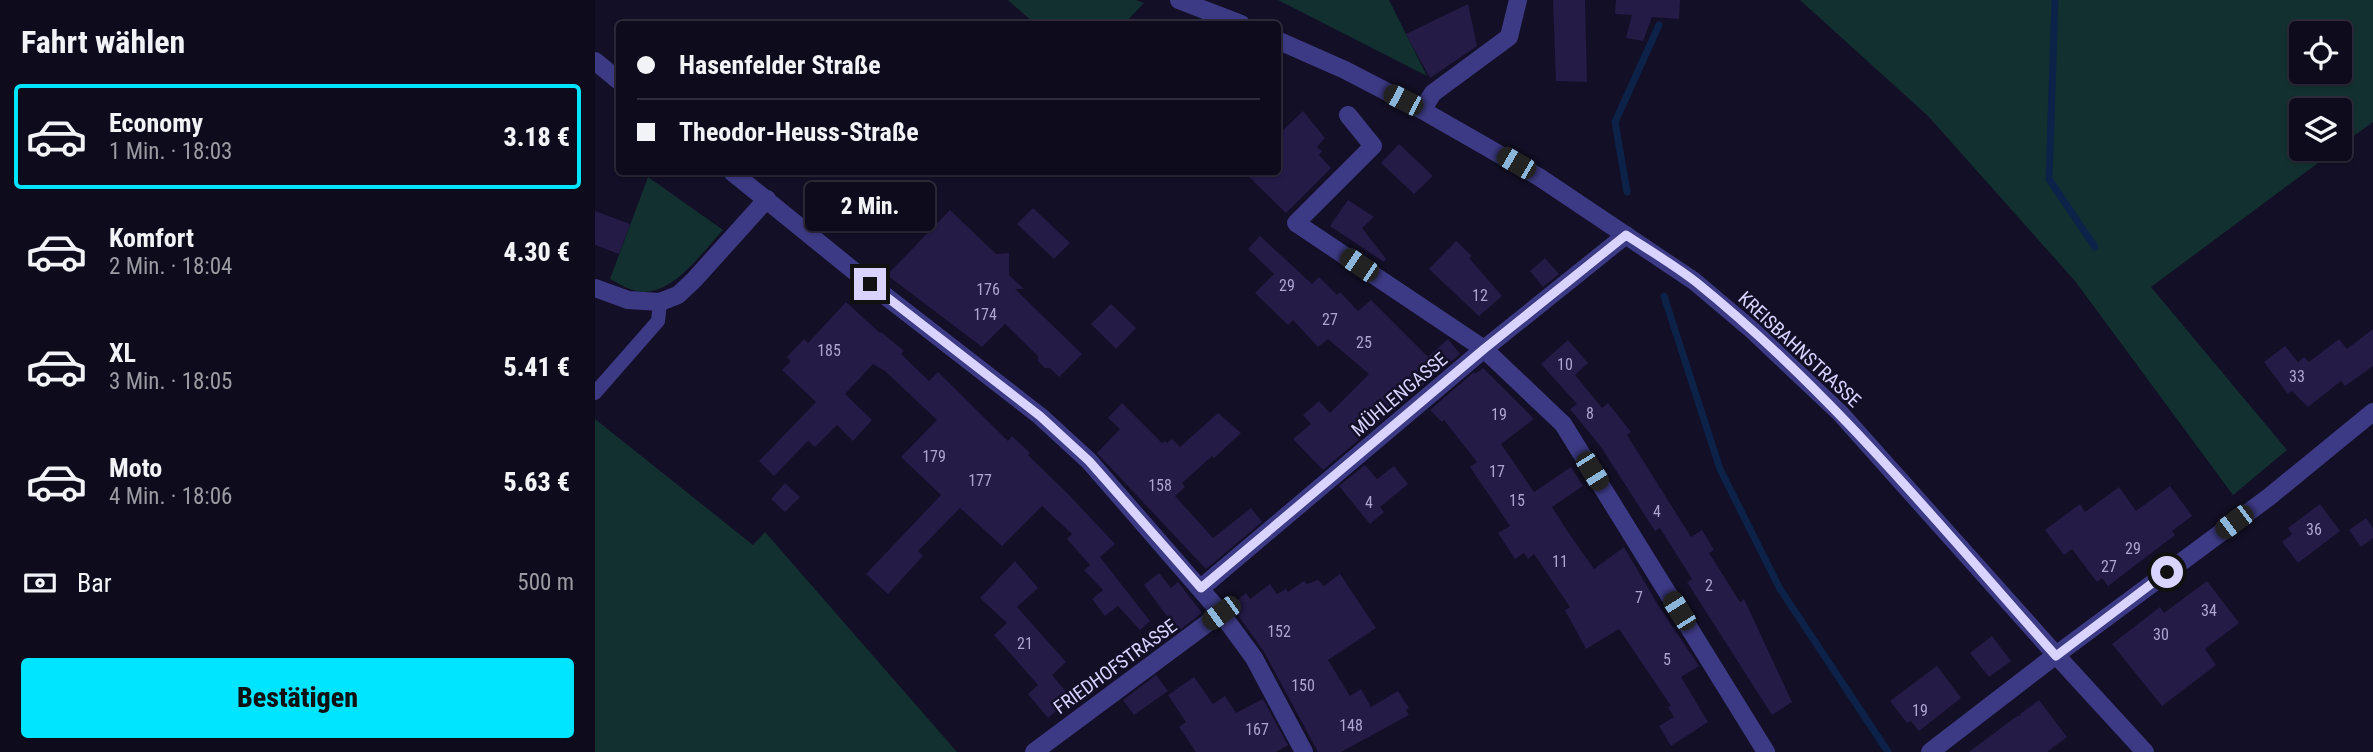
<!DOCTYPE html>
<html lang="de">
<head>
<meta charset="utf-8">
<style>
  :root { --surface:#0e0b1c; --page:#1c1929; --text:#f1f3f6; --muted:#9b9ba3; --line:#2e2b3b; --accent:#00e5ff }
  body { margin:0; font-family:"Roboto Condensed",sans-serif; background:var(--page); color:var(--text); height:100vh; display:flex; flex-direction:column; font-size:26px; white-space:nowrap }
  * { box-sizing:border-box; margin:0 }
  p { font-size:23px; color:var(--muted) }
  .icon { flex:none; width:38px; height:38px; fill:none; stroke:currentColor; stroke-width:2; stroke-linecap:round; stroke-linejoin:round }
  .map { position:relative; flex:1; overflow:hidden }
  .drawer { display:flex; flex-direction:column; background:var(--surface); width:595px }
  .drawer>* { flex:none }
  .guide { position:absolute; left:21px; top:21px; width:665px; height:154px; border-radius:7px; box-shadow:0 2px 5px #0004,0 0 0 2px var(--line); display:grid; align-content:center; height:154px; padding:0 21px; background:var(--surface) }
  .tools { position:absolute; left:1694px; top:21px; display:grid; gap:14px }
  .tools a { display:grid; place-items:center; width:63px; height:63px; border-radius:7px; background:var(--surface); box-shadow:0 2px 5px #0004,0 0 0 2px var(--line); font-size:35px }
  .end { position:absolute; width:32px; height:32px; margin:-16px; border:9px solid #d9d4ff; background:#111; box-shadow:0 0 0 4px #111 }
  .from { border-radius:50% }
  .bubble { position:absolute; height:49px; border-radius:7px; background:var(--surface); box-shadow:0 2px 5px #0004,0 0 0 2px var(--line); font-size:23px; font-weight:800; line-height:49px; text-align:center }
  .car { position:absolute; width:21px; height:42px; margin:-21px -10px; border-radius:9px; box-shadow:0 0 5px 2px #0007; background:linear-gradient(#222 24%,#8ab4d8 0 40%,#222 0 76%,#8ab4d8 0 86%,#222 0) }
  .guide b { display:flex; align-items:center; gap:24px; height:66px; font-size:26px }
  .guide b+b { border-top:2px solid var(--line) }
  .guide i { width:18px; height:18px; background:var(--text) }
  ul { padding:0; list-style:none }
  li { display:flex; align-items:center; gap:21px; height:105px; margin:0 14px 10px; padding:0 7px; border:4px solid transparent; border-radius:7px }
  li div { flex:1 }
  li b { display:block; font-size:26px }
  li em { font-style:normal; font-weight:800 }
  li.selected { border-color:var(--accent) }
  li>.icon { width:63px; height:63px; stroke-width:1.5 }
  h2 { padding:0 21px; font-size:32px; line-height:84px }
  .pay { display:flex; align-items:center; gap:18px; height:77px; padding:0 21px; font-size:26px }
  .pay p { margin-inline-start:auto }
  .action { display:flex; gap:14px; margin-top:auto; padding:14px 21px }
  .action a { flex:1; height:80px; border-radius:7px; background:var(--accent); color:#111; font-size:28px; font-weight:800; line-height:80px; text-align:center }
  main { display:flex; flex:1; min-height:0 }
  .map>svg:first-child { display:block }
  .green { fill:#12302f; fill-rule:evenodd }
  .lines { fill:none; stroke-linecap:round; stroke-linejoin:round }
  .stream { stroke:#0c2248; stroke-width:7 }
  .building { fill:#241b47 }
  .service { stroke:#3d3a85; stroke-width:14 }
  .minor { stroke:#3d3a85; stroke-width:18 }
  .tertiary { stroke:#3d3a85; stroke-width:18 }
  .route { stroke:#d9d4ff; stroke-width:9 }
  .labels { text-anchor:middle; stroke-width:5; stroke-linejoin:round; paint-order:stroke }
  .number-label { font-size:16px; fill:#aca6d1 }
  .street-label { font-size:19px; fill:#d9d4ff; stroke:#130f26 }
</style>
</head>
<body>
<main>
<section class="drawer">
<h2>Fahrt wählen</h2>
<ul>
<li class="selected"><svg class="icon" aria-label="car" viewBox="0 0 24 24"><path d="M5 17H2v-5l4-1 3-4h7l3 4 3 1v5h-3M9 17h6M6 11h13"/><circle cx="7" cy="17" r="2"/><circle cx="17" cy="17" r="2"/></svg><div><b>Economy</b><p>1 Min. · 18:03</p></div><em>3.18 €</em></li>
<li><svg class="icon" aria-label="car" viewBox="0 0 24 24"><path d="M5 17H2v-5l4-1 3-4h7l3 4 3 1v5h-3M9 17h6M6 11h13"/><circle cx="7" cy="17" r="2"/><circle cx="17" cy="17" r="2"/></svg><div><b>Komfort</b><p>2 Min. · 18:04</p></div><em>4.30 €</em></li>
<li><svg class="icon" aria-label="car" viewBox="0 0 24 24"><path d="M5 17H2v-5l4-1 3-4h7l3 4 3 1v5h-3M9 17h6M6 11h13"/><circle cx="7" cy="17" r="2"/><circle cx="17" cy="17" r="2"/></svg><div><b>XL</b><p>3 Min. · 18:05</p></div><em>5.41 €</em></li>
<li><svg class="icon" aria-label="car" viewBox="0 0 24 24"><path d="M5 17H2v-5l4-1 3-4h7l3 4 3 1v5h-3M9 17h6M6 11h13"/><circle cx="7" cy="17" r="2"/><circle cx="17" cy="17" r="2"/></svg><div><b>Moto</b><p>4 Min. · 18:06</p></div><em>5.63 €</em></li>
</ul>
<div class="pay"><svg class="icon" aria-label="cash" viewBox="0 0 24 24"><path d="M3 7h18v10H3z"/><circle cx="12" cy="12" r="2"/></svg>Bar<p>500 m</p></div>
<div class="action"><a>Bestätigen</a></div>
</section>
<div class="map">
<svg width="1778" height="752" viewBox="0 0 1778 752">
  <rect width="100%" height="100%" fill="#130f26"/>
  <!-- green -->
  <g class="green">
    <path d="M 413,0 L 541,0 L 549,3 L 529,24 L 440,24 Z"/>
    <path d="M 683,0 L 794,0 L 832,76 Z"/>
    <path d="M 1205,0 L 1778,0 L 1778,122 L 1745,146 L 1745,110 L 1706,110 L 1706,149 L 1742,149 L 1556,287 L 1692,450 L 1638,495 L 1480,281 L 1333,116 ZM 1706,33 L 1745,33 L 1745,72 L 1706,72 Z"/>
    <path d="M 53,177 L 128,230 C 107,252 76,299 41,291 C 32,289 23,283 15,279 Z"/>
    <path d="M 0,419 L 158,545 L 170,532 L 362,752 L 0,752 Z"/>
  </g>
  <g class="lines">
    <!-- stream -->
    <g class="stream">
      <path d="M 1460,0 L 1454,179 L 1500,247"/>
      <path d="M 1032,192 L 1020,122 L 1064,25"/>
      <path d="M 1069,296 L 1125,469 L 1185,589 L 1293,752"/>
    </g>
  </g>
  <!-- building -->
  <g class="building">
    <path d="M 958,0 L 990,0 L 992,82 L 961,81 Z"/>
    <path d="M 1021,0 L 1085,0 L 1084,19 L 1057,17 L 1048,41 L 1031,38 L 1037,15 L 1020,14 Z"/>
    <path d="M 873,4 L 882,46 L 835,78 L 811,34 Z"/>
    <path d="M 708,111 L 730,138 L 722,147 L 727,151 L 724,155 L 736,168 L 691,213 L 649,172 L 682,172 L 682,136 Z"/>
    <path d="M 804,144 L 838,176 L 819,194 L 786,163 Z"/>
    <path d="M 753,200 L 779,217 L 767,228 L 791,259 L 789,262 L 735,226 Z"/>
    <path d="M 438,208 L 475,243 L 459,259 L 422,224 Z"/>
    <path d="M 355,210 L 401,254 L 414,253 L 414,275 L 429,289 L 420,289 L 487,354 L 464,377 L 455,368 L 450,368 L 443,361 L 443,356 L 410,324 L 387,347 L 292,275 Z"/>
    <path d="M 0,211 L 35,224 L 24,254 L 0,245 Z"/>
    <path d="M 665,236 L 717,284 L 724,277 L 742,295 L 745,292 L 763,311 L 776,300 L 833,357 L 853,339 L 865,354 L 728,470 L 698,439 L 716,424 L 708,415 L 724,401 L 735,413 L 774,374 L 733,339 L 723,347 L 698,320 L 693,325 L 660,293 L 679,274 L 653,249 Z"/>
    <path d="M 861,241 L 877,256 L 874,258 L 907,296 L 884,316 L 834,269 Z"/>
    <path d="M 950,258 L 964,274 L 948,287 L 935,271 Z"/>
    <path d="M 251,302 L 285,333 L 286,332 L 309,351 L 306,354 L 334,381 L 343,372 L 413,441 L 417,436 L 435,453 L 433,455 L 475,496 L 520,544 L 505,557 L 555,621 L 545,630 L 523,606 L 510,616 L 497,599 L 508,590 L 489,570 L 495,565 L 472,539 L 477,534 L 447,506 L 407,546 L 365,508 L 323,551 L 328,556 L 293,594 L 271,574 L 346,495 L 306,457 L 342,420 L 290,371 L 278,364 L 250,394 L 277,420 L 258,441 L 242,425 L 220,447 L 213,441 L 179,476 L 164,461 L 221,402 L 187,370 L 196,361 L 192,357 L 209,339 L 213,343 Z"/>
    <path d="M 516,304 L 541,328 L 521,349 L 496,324 Z"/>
    <path d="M 1778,329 L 1778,366 L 1750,386 L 1746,381 L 1713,407 L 1697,391 L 1693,394 L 1669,362 L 1690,346 L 1703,362 L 1709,357 L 1714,362 L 1744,339 L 1752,349 Z"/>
    <path d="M 973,340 L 993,363 L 980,375 L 1007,408 L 1013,403 L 1036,432 L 1032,435 L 1096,537 L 1107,530 L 1119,550 L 1114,553 L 1145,602 L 1149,599 L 1197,702 L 1177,715 L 1092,582 L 1097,579 L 1065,528 L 1060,531 L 1006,447 L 975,409 L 982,404 L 946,364 Z"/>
    <path d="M 888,368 L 939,419 L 906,444 L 939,492 L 976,467 L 988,486 L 957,507 L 973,532 L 999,569 L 1029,547 L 1063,605 L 1104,666 L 1086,677 L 1113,722 L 1076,746 L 1064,726 L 1079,717 L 1073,707 L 1076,706 L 1024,629 L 991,649 L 970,610 L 975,607 L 939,554 L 933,559 L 929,553 L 920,559 L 903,533 L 915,526 L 875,467 L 882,462 L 849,420 L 847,422 L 835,410 L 879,372 L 880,374 Z"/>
    <path d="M 527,403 L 567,443 L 570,441 L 572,443 L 577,439 L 585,447 L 623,413 L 646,433 L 619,458 L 617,456 L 587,483 L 590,487 L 580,496 L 618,538 L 656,508 L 667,522 L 611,569 L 502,453 L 525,429 L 513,418 Z"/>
    <path d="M 770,465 L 782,479 L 799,466 L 813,484 L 785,507 L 789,512 L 775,524 L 744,486 Z"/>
    <path d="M 190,483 L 205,497 L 190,512 L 176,499 Z"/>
    <path d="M 1575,486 L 1597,516 L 1577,531 L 1580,535 L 1513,586 L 1507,578 L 1502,582 L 1477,549 L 1469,555 L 1450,530 L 1485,504 L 1490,512 L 1524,487 L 1541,511 Z"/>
    <path d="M 1725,504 L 1745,531 L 1703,563 L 1687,542 L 1697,534 L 1693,528 Z"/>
    <path d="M 1771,518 L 1778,528 L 1778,538 L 1766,547 L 1754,530 Z"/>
    <path d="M 420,561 L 443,588 L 422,607 L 471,662 L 457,675 L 476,698 L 453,718 L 433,694 L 443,685 L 399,635 L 412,623 L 385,598 Z"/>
    <path d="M 564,573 L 576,588 L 583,582 L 607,613 L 583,631 L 549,585 Z"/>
    <path d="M 745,574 L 781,628 L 733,660 L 755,696 L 766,689 L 776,707 L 803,691 L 814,708 L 811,710 L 814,715 L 746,752 L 723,752 L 669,652 L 636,605 L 651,593 L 655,599 L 675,584 L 682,594 L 691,589 L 693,592 L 709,581 L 712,584 L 723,580 L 729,586 Z"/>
    <path d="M 1612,581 L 1644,623 L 1610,649 L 1621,665 L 1567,706 L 1517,644 L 1565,607 L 1569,613 Z"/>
    <path d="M 1397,636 L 1416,661 L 1394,677 L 1375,653 Z"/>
    <path d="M 1342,666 L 1366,698 L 1324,731 L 1316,721 L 1312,723 L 1295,701 Z"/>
    <path d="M 561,675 L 573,691 L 539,715 L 528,700 Z"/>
    <path d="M 599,677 L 618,704 L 630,696 L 641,713 L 668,699 L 693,745 L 681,752 L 601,752 L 584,727 L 591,722 L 573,695 Z"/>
    <path d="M 1444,700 L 1472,737 L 1452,752 L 1374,752 L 1422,716 L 1426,716 L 1425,714 Z"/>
  </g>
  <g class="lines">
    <!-- service -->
    <path class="service" d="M 0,393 L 63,321 L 65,302"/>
    <!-- minor -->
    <g class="minor">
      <path d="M 0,61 L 24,81"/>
      <path d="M 827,110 L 838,93 L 914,37 L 923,0"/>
      <path d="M 753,115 L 778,146 L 701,223 L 889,349 L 968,424 L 1171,752"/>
      <path d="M 137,172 L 275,284 L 445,416 L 494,461 L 626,613 L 659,658 L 709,752"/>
      <path d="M 0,288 L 33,300 L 65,302 L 83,295 L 99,280 L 172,199"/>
      <path d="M 606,588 L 889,349 L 1031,235"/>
      <path d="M 439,752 L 626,613"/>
      <path d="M 1335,752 L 1461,655"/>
    </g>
    <!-- tertiary -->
    <g class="tertiary">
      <path d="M 584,0 L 646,24"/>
      <path d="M 682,40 L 750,70 L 827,110 L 944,177 L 1099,281 L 1157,330 L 1245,413 L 1461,655 L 1550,752"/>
      <path d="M 1461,655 L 1674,497 L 1778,412"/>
    </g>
  </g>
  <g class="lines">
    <!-- route -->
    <path class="route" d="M 275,284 L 445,416 L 494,461 L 606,588 L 889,349 L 1031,235 C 1054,250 1079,265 1101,282 C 1236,391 1346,527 1461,656 L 1572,572"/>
  </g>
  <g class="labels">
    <!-- number labels -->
    <g class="number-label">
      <text x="692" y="291">29</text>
      <text x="393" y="295">176</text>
      <text x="885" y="301">12</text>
      <text x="390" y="320">174</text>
      <text x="735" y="325">27</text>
      <text x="769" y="348">25</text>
      <text x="234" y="356">185</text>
      <text x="970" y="370">10</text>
      <text x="1702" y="382">33</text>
      <text x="995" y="419">8</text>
      <text x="904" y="420">19</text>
      <text x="339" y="462">179</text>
      <text x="902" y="477">17</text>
      <text x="385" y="486">177</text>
      <text x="565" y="491">158</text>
      <text x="922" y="506">15</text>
      <text x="774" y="508">4</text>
      <text x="1062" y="517">4</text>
      <text x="1719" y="535">36</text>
      <text x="1538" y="554">29</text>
      <text x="965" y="567">11</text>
      <text x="1514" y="572">27</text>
      <text x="1114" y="591">2</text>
      <text x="1044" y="603">7</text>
      <text x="1614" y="616">34</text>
      <text x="684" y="637">152</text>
      <text x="1566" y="640">30</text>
      <text x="430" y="649">21</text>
      <text x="1072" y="665">5</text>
      <text x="708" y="691">150</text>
      <text x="1325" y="716">19</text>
      <text x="756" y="731">148</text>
      <text x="662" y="735">167</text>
    </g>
    <!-- street labels -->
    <g class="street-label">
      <text transform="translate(1205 349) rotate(43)" y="7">KREISBAHNSTRASSE</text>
      <text transform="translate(804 394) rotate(-40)" y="7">MÜHLENGASSE</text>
      <text transform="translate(520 666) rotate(-36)" y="7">FRIEDHOFSTRASSE</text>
    </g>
  </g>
</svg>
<div class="tools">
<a><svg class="icon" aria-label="locate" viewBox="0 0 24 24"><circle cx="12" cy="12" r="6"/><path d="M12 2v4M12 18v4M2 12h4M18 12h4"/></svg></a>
<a><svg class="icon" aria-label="layers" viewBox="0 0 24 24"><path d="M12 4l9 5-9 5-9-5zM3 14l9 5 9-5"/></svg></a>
</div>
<i class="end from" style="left:1572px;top:572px"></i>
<i class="end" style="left:275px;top:284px"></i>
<div class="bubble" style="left:210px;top:182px;width:130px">2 Min.</div>
<i class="car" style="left:808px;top:100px;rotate:297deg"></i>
<i class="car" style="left:921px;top:163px;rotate:300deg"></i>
<i class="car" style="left:764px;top:265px;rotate:304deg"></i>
<i class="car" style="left:997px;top:471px;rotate:148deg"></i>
<i class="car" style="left:1639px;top:522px;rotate:233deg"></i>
<i class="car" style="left:1084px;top:611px;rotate:328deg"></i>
<i class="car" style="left:626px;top:613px;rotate:234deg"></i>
<div class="guide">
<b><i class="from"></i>Hasenfelder Straße</b>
<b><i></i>Theodor-Heuss-Straße</b>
</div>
</div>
</main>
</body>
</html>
